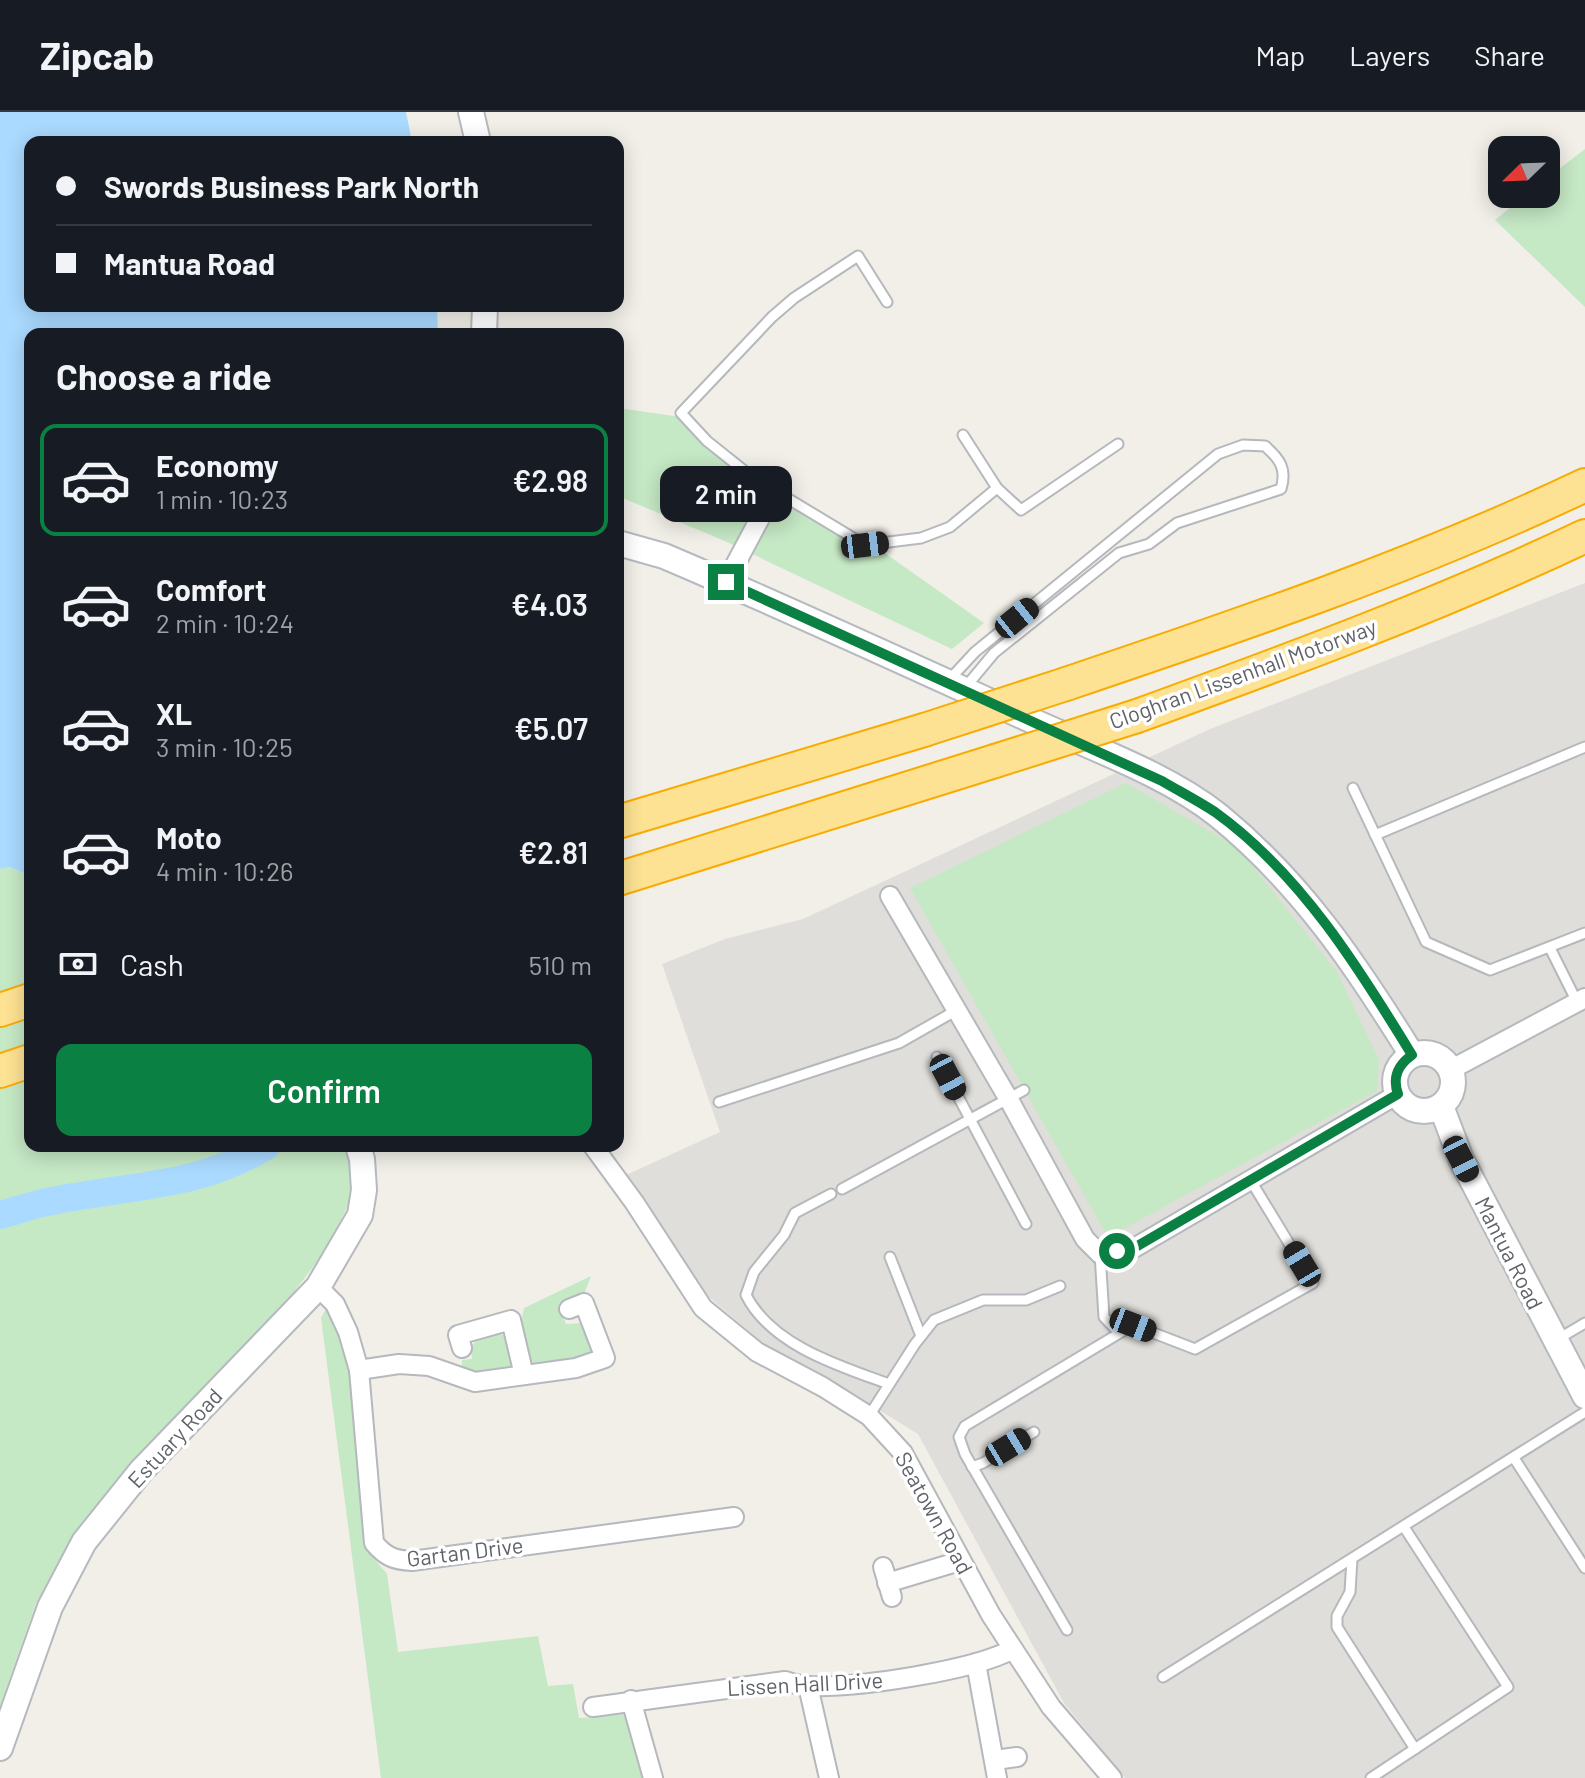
<!DOCTYPE html>
<html lang="en">
<head>
<meta charset="utf-8">
<style>
  :root { --surface:#171b24; --page:#242831; --text:#f1f3f6; --muted:#9ea1a6; --line:#363941; --accent:#0b8043 }
  body { margin:0; font-family:Barlow,sans-serif; background:var(--page); color:var(--text); height:100vh; display:flex; flex-direction:column; font-size:30px; white-space:nowrap }
  * { box-sizing:border-box; margin:0 }
  p { font-size:26px; color:var(--muted) }
  .icon { flex:none; width:44px; height:44px; fill:none; stroke:currentColor; stroke-width:2; stroke-linecap:round; stroke-linejoin:round }
  .map { position:relative; flex:1; overflow:hidden }
  .side { position:absolute; left:24px; top:216px; width:600px; height:824px; display:flex; flex-direction:column; background:var(--surface); border-radius:16px; box-shadow:0 4px 20px #0003 }
  .side>* { flex:none }
  .guide { position:absolute; left:24px; top:24px; width:600px; height:176px; border-radius:16px; box-shadow:0 4px 20px #0003; display:grid; align-content:center; height:176px; padding:0 32px; background:var(--surface) }
  .needle { width:52px; rotate:247deg }
  .controls { position:absolute; left:1488px; top:24px; display:grid; gap:16px }
  .controls a { display:grid; place-items:center; width:72px; height:72px; border-radius:16px; background:var(--surface); box-shadow:0 4px 20px #0003; font-size:40px }
  .end { position:absolute; width:36px; height:36px; margin:-18px; border:10px solid #0b8043; background:#fff; box-shadow:0 0 0 4px #fff }
  .from { border-radius:50% }
  .bubble { position:absolute; height:56px; border-radius:16px; background:var(--surface); box-shadow:0 4px 20px #0003; font-size:26px; font-weight:600; line-height:56px; text-align:center }
  .car { position:absolute; width:24px; height:48px; margin:-24px -12px; border-radius:10px; box-shadow:0 0 6px 2px #0007; background:linear-gradient(#222 24%,#8ab4d8 0 40%,#222 0 76%,#8ab4d8 0 86%,#222 0) }
  .guide b { display:flex; align-items:center; gap:28px; height:76px; font-size:30px }
  .guide b+b { border-top:2px solid var(--line) }
  .guide i { width:20px; height:20px; background:var(--text) }
  ul { padding:0; list-style:none }
  li { display:flex; align-items:center; gap:24px; height:112px; margin:0 16px 12px; padding:0 16px; border:4px solid transparent; border-radius:16px }
  li div { flex:1 }
  li b { display:block; font-size:30px }
  li em { font-style:normal; font-weight:600 }
  li.on { border-color:var(--accent) }
  li>.icon { width:72px; height:72px; stroke-width:1.5 }
  h2 { padding:0 32px; font-size:36px; line-height:96px }
  .pay { display:flex; align-items:center; gap:20px; height:88px; padding:0 32px; font-size:30px }
  .pay p { margin-inline-start:auto }
  .cta { display:flex; gap:16px; margin-top:auto; padding:16px 32px }
  .cta a { flex:1; height:92px; border-radius:16px; background:var(--accent); color:#fff; font-size:32px; font-weight:600; line-height:92px; text-align:center }
  header { display:flex; align-items:center; gap:48px; box-sizing:border-box; height:112px; padding:0 40px; background:var(--surface); border-bottom:2px solid var(--line) }
  header strong { font-size:38px }
  nav { display:flex; gap:44px; margin-inline-start:auto; font-size:28px }
  .map>svg:first-child { display:block }
  .industrial { fill:#e0deda }
  .green { fill:#c5e8c5 }
  .water { fill:#aadaff }
  .lines { fill:none; stroke-linecap:round; stroke-linejoin:round }
  .river { stroke:#aadaff; stroke-width:28 }
  .lane-casing { stroke:#b5b8bc; stroke-width:13 }
  .street-casing { stroke:#b5b8bc; stroke-width:22 }
  .secondary-casing { stroke:#b6babf; stroke-width:28 }
  .highway-casing { stroke:#f9ab00; stroke-width:36 }
  .lane { stroke:#fff; stroke-width:9 }
  .street { stroke:#fff; stroke-width:18 }
  .secondary { stroke:#fff; stroke-width:24 }
  .highway { stroke:#fde293; stroke-width:32 }
  .highway-bridge-casing { stroke:#f9ab00; stroke-width:36; stroke-linecap:butt }
  .highway-bridge { stroke:#fde293; stroke-width:32 }
  .route { stroke:#0b8043; stroke-width:10 }
  .labels { text-anchor:middle; stroke-width:7; stroke-linejoin:round; paint-order:stroke }
  .street-label { font-size:22px; fill:#5f6368; stroke:#fff }
</style>
</head>
<body>
<header>
<strong>Zipcab</strong>
<nav><a>Map</a><a>Layers</a><a>Share</a></nav>
</header>
<div class="map">
<svg width="1585" height="1666" viewBox="0 0 1585 1666">
  <rect width="100%" height="100%" fill="#f1efe8"/>
  <!-- industrial -->
  <path class="industrial" d="M 1585,471 L 1585,1666 L 1125,1666 L 1064,1591 L 918,1322 L 845,1277 L 770,1237 L 689,1168 L 624,1064 L 720,1020 L 662,852 L 725,827 L 803,807 L 1210,617 Z"/>
  <!-- green -->
  <g class="green">
    <path d="M 1585,37 L 1585,195 L 1495,108 L 1527,82 L 1546,82 L 1546,67 Z"/>
    <path d="M 618,296 L 681,305 L 761,373 L 879,437 L 984,511 L 952,537 L 727,430 L 618,384 Z"/>
    <path d="M 1126,671 L 1237,735 L 1337,860 L 1379,948 L 1377,979 L 1108,1125 L 910,776 Z"/>
    <path d="M 10,755 L 30,764 L 30,1034 L 346,1034 L 352,1054 L 351,1087 L 328,1135 L 275,1205 L 86,1417 L 36,1491 L 0,1594 L 0,757 Z"/>
    <path d="M 591,1164 L 584,1182 L 558,1194 L 566,1212 L 584,1211 L 595,1241 L 588,1247 L 536,1254 C 522,1238 519,1216 524,1196 Z"/>
    <path d="M 326,1197 L 336,1209 L 349,1261 L 370,1442 L 387,1462 L 398,1540 L 538,1524 L 548,1574 L 573,1572 L 579,1606 L 628,1602 L 642,1666 L 381,1666 L 321,1206 Z"/>
    <path d="M 497,1220 L 508,1226 L 513,1250 L 510,1257 L 493,1264 L 462,1260 L 462,1248 L 472,1247 L 471,1235 L 478,1226 Z"/>
  </g>
  <!-- water -->
  <path class="water" d="M 0,0 L 406,0 L 412,30 L 30,30 L 30,194 L 437,194 L 438,222 L 30,222 L 30,764 L 10,755 L 0,757 Z"/>
  <g class="lines">
    <!-- river -->
    <path class="river" d="M 0,1103 C 16,1099 31,1093 47,1090 C 124,1073 197,1077 266,1034"/>
    <!-- lane casing -->
    <g class="lane-casing">
      <g id="lane">
        <path d="M 887,190 L 858,144 L 794,186 L 772,205 L 681,301 L 707,329 L 752,365 L 865,433 L 921,426 L 950,415 L 997,376 L 963,323"/>
        <path d="M 997,376 L 1021,398 L 1118,332"/>
        <path d="M 950,567 L 975,540 L 1218,342 L 1243,333 L 1265,334 C 1280,347 1287,357 1281,377 L 1177,411 L 1149,432 L 1119,441 L 994,541 L 964,577"/>
        <path d="M 1353,676 L 1426,830 L 1490,858 L 1585,821"/>
        <path d="M 1375,723 L 1585,635"/>
        <path d="M 1550,836 L 1577,890"/>
        <path d="M 937,945 L 1026,1112"/>
        <path d="M 719,990 L 899,931 L 957,898"/>
        <path d="M 842,1077 L 1024,978"/>
        <path d="M 831,1082 L 795,1101 L 784,1123 L 754,1160 L 746,1183 C 771,1233 839,1254 889,1272"/>
        <path d="M 1100,1142 L 1104,1205 L 1119,1221"/>
        <path d="M 890,1145 L 921,1224"/>
        <path d="M 1558,1227 L 1585,1211"/>
        <path d="M 869,1304 L 915,1232 L 934,1208 L 983,1188 L 1026,1188 L 1060,1174"/>
        <path d="M 1514,1346 L 1585,1456"/>
        <path d="M 972,1355 L 983,1351 L 1034,1320"/>
        <path d="M 1352,1447 L 1350,1480 L 1337,1504 L 1337,1515 L 1415,1637"/>
        <path d="M 1067,1518 L 965,1342 L 959,1325 L 965,1314 L 1133,1213 L 1195,1237 L 1313,1171 L 1251,1069"/>
        <path d="M 1163,1565 L 1585,1300"/>
        <path d="M 1371,1666 L 1508,1575 L 1404,1415"/>
      </g>
    </g>
    <!-- street casing -->
    <g class="street-casing">
      <g id="street">
        <path d="M 726,470 L 774,380"/>
        <path d="M 890,784 L 1008,986 L 1085,1127 L 1100,1142 L 1134,1136 L 1398,982"/>
        <path d="M 1450,958 L 1585,886"/>
        <path d="M 593,1034 L 634,1090 L 703,1196 L 757,1240 L 823,1275 L 869,1304 L 903,1341 L 991,1503 L 1051,1595 L 1112,1666"/>
        <path d="M 318,1175 L 335,1192 L 348,1220 L 359,1258 L 374,1431 C 386,1445 394,1448 412,1449 L 734,1405"/>
        <path d="M 462,1236 L 458,1223 L 511,1208 L 524,1263"/>
        <path d="M 359,1258 L 399,1252 L 429,1254 L 475,1270 L 576,1256 L 605,1246 L 584,1191 L 569,1197"/>
        <path d="M 883,1455 L 892,1485"/>
        <path d="M 887,1471 L 960,1449"/>
        <path d="M 976,1551 L 997,1666"/>
        <path d="M 808,1574 L 829,1666"/>
        <path d="M 631,1588 L 653,1666"/>
        <path d="M 593,1595 L 785,1569 C 792,1571 801,1574 809,1574 C 857,1576 973,1559 1013,1537"/>
        <path d="M 995,1648 L 1017,1645"/>
      </g>
    </g>
    <!-- secondary casing -->
    <g class="secondary-casing">
      <g id="secondary">
        <path d="M 471,0 L 478,30"/>
        <path d="M 484,222 L 485,194"/>
        <path d="M 618,431 L 664,444 C 789,497 912,554 1035,610 C 1094,637 1168,663 1219,704 C 1302,772 1356,853 1412,943"/>
        <circle cx="1424" cy="970" r="29"/>
        <path d="M 1441,994 L 1461,1047 L 1585,1284"/>
        <path d="M 0,1636 L 50,1495 L 84,1430 L 141,1359 L 318,1175 L 360,1103 L 364,1078 L 362,1047 L 358,1034"/>
      </g>
    </g>
    <!-- highway casing -->
    <g class="highway-casing">
      <g id="highway">
        <path d="M 1066,572 C 1241,513 1417,453 1585,373"/>
        <path d="M 1137,604 C 1288,549 1440,493 1585,424"/>
        <path d="M 618,710 L 924,618"/>
        <path d="M 618,767 L 995,649"/>
        <path d="M 0,898 L 30,888"/>
        <path d="M 0,959 L 30,949"/>
      </g>
    </g>
    <!-- lane -->
    <use href="#lane" class="lane"/>
    <!-- street -->
    <use href="#street" class="street"/>
    <!-- secondary -->
    <use href="#secondary" class="secondary"/>
    <!-- highway -->
    <use href="#highway" class="highway"/>
    <!-- highway-bridge casing -->
    <g class="highway-bridge-casing">
      <g id="highway-bridge">
        <path d="M 924,618 L 1066,572"/>
        <path d="M 995,649 L 1137,604"/>
      </g>
    </g>
    <!-- highway-bridge -->
    <use href="#highway-bridge" class="highway-bridge"/>
  </g>
  <g class="lines">
    <!-- route -->
    <path class="route" d="M 726,470 L 1162,669 C 1179,679 1198,689 1215,700 C 1300,761 1359,856 1412,943 C 1398,953 1392,965 1398,982 L 1134,1136 L 1117,1139"/>
  </g>
  <g class="labels">
    <!-- street labels -->
    <g class="street-label">
      <text transform="translate(1243 562) rotate(-20)" y="8">Cloghran Lissenhall Motorway</text>
      <text transform="translate(1509 1141) rotate(63)" y="8">Mantua Road</text>
      <text transform="translate(175 1326) rotate(-47)" y="8">Estuary Road</text>
      <text transform="translate(934 1401) rotate(61)" y="8">Seatown Road</text>
      <text transform="translate(465 1440) rotate(-7)" y="8">Gartan Drive</text>
      <text transform="translate(805 1572) rotate(-3)" y="8">Lissen Hall Drive</text>
    </g>
  </g>
</svg>
<div class="controls">
<a><svg class="needle" viewBox="-14 -14 28 28"><path d="M0-13l5 13h-10z" fill="#e53935"/><path d="M0 13l5-13h-10z" fill="#9ea1a6"/></svg></a>
</div>
<i class="end from" style="left:1117px;top:1139px"></i>
<i class="end" style="left:726px;top:470px"></i>
<div class="bubble" style="left:660px;top:354px;width:132px">2 min</div>
<i class="car" style="left:865px;top:433px;rotate:83deg"></i>
<i class="car" style="left:1017px;top:506px;rotate:51deg"></i>
<i class="car" style="left:948px;top:965px;rotate:152deg"></i>
<i class="car" style="left:1461px;top:1047px;rotate:153deg"></i>
<i class="car" style="left:1302px;top:1152px;rotate:329deg"></i>
<i class="car" style="left:1133px;top:1213px;rotate:111deg"></i>
<i class="car" style="left:1008px;top:1335px;rotate:59deg"></i>
<div class="guide">
<b><i class="from"></i>Swords Business Park North</b>
<b><i></i>Mantua Road</b>
</div>
<section class="side">
<h2>Choose a ride</h2>
<ul>
<li class="on"><svg class="icon" aria-label="car" viewBox="0 0 24 24"><path d="M5 17H2v-5l4-1 3-4h7l3 4 3 1v5h-3M9 17h6M6 11h13"/><circle cx="7" cy="17" r="2"/><circle cx="17" cy="17" r="2"/></svg><div><b>Economy</b><p>1 min · 10:23</p></div><em>€2.98</em></li>
<li><svg class="icon" aria-label="car" viewBox="0 0 24 24"><path d="M5 17H2v-5l4-1 3-4h7l3 4 3 1v5h-3M9 17h6M6 11h13"/><circle cx="7" cy="17" r="2"/><circle cx="17" cy="17" r="2"/></svg><div><b>Comfort</b><p>2 min · 10:24</p></div><em>€4.03</em></li>
<li><svg class="icon" aria-label="car" viewBox="0 0 24 24"><path d="M5 17H2v-5l4-1 3-4h7l3 4 3 1v5h-3M9 17h6M6 11h13"/><circle cx="7" cy="17" r="2"/><circle cx="17" cy="17" r="2"/></svg><div><b>XL</b><p>3 min · 10:25</p></div><em>€5.07</em></li>
<li><svg class="icon" aria-label="car" viewBox="0 0 24 24"><path d="M5 17H2v-5l4-1 3-4h7l3 4 3 1v5h-3M9 17h6M6 11h13"/><circle cx="7" cy="17" r="2"/><circle cx="17" cy="17" r="2"/></svg><div><b>Moto</b><p>4 min · 10:26</p></div><em>€2.81</em></li>
</ul>
<div class="pay"><svg class="icon" aria-label="cash" viewBox="0 0 24 24"><path d="M3 7h18v10H3z"/><circle cx="12" cy="12" r="2"/></svg>Cash<p>510 m</p></div>
<div class="cta"><a>Confirm</a></div>
</section>
</div>
</body>
</html>
